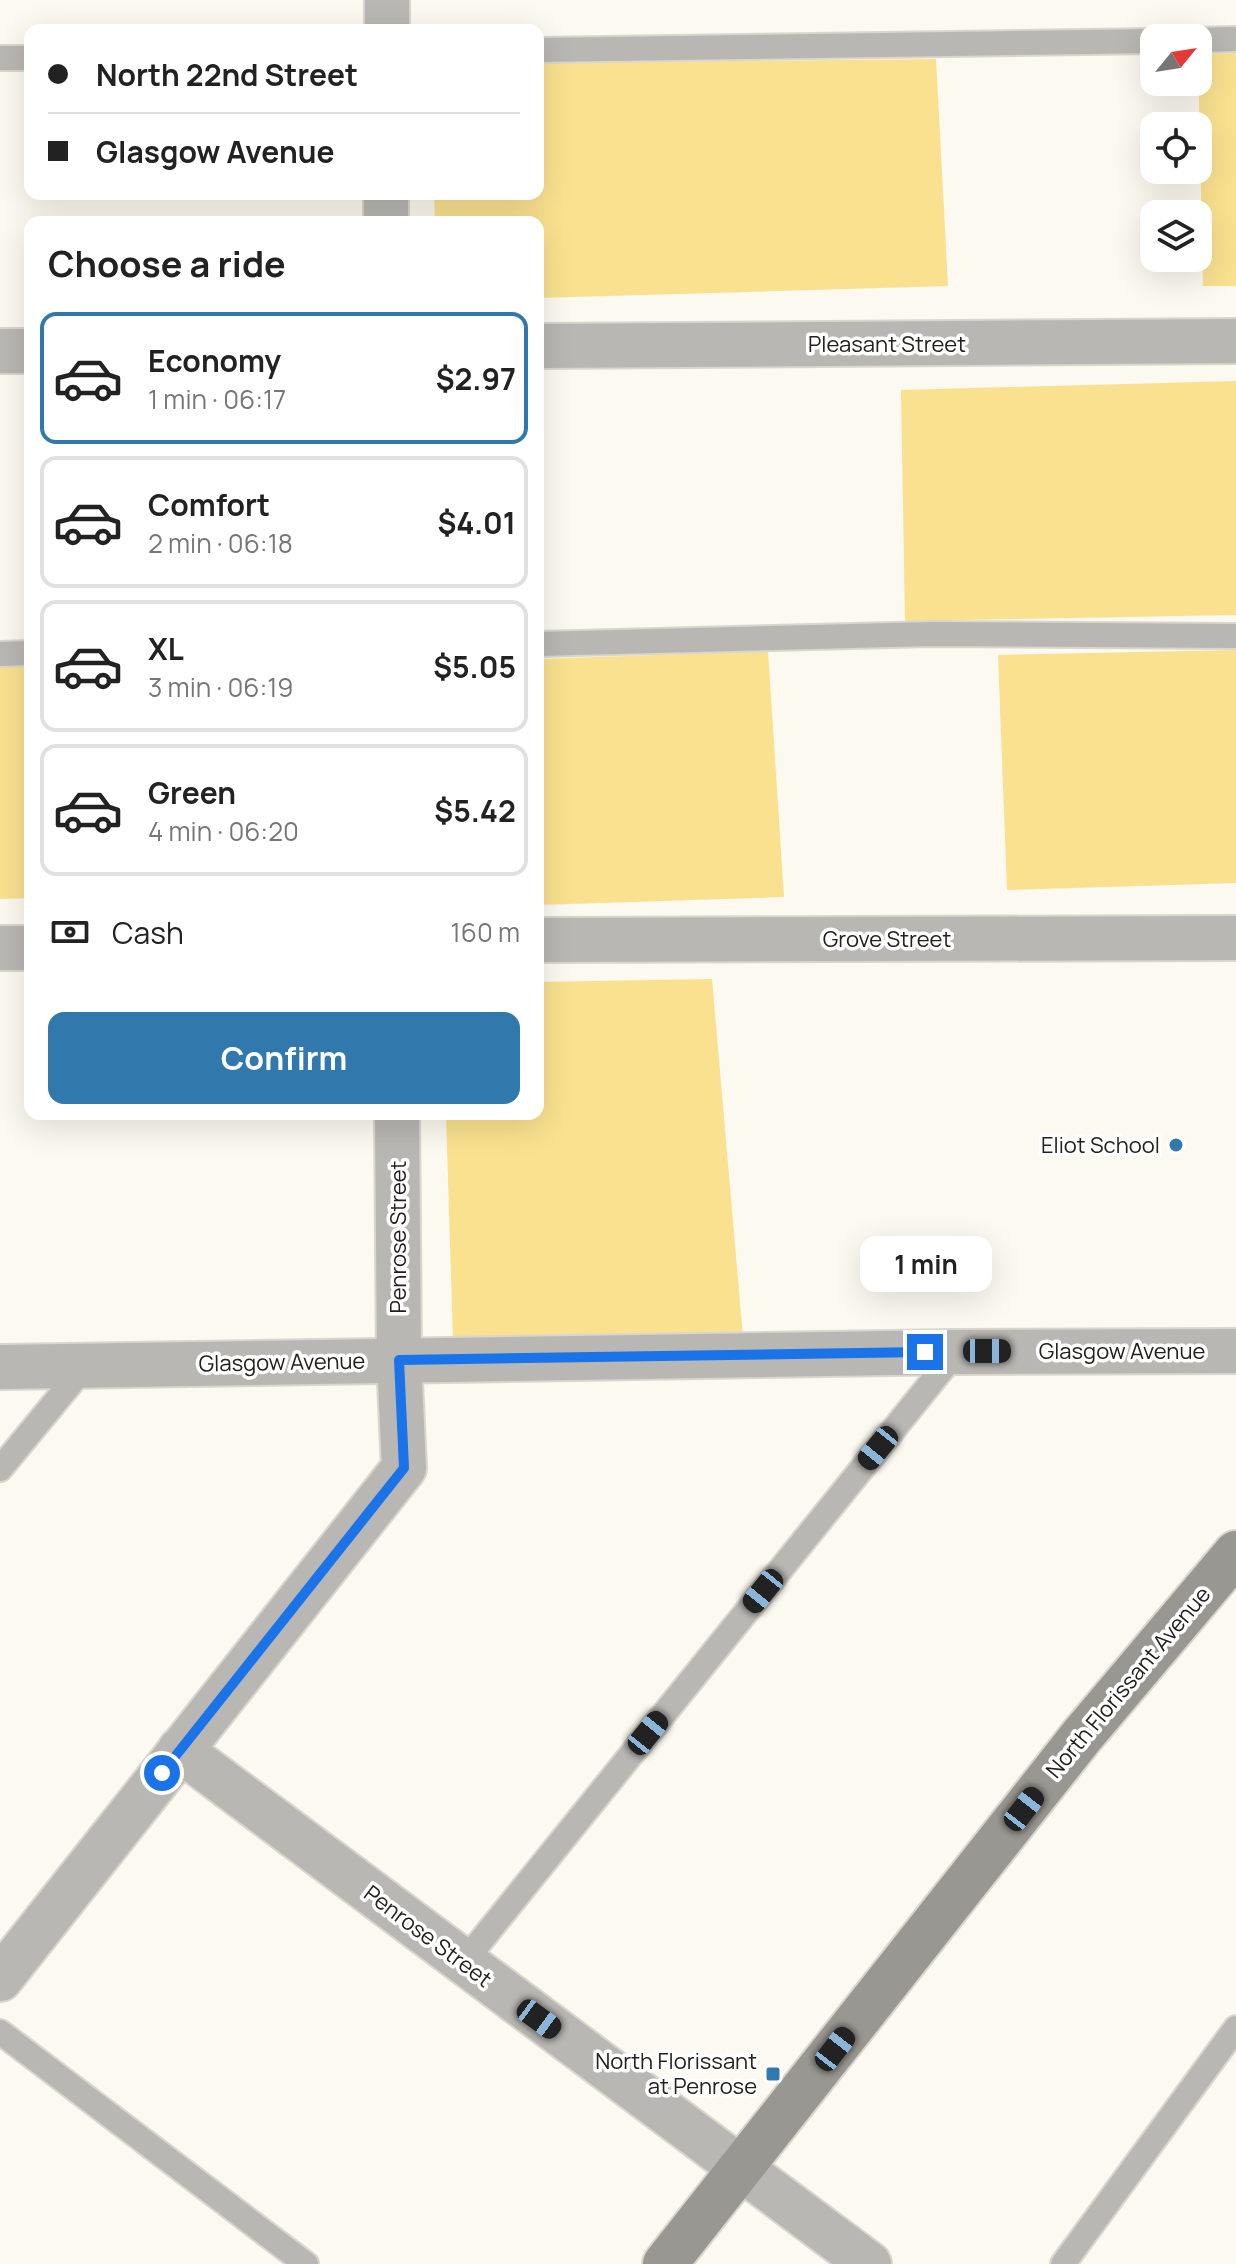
<!DOCTYPE html>
<html lang="en">
<head>
<meta charset="utf-8">
<style>
  :root { --surface:#fff; --page:#f6f6f6; --text:#222; --muted:#767676; --line:#e0e0e0; --accent:#3179ad }
  body { margin:0; font-family:Manrope,sans-serif; background:var(--page); color:var(--text); height:100vh; display:flex; flex-direction:column; font-size:30px; white-space:nowrap }
  * { box-sizing:border-box; margin:0 }
  p { font-size:26px; color:var(--muted) }
  .icon { flex:none; width:44px; height:44px; fill:none; stroke:currentColor; stroke-width:2; stroke-linecap:round; stroke-linejoin:round }
  .map { position:relative; flex:1; overflow:hidden }
  .side { position:absolute; left:24px; top:216px; width:520px; height:904px; display:flex; flex-direction:column; background:var(--surface); border-radius:16px; box-shadow:0 8px 32px #0002 }
  .side>* { flex:none }
  .banner { position:absolute; left:24px; top:24px; width:520px; height:176px; border-radius:16px; box-shadow:0 8px 32px #0002; display:grid; align-content:center; height:176px; padding:0 24px; background:var(--surface) }
  .needle { width:52px; rotate:60deg }
  .tools { position:absolute; left:1140px; top:24px; display:grid; gap:16px }
  .tools a { display:grid; place-items:center; width:72px; height:72px; border-radius:16px; background:var(--surface); box-shadow:0 8px 32px #0002; font-size:40px }
  .end { position:absolute; width:36px; height:36px; margin:-18px; border:10px solid #1a73e8; background:#fff; box-shadow:0 0 0 4px #fff }
  .from { border-radius:50% }
  .bubble { position:absolute; height:56px; border-radius:16px; background:var(--surface); box-shadow:0 8px 32px #0002; font-size:26px; font-weight:700; line-height:56px; text-align:center }
  .car { position:absolute; width:24px; height:48px; margin:-24px -12px; border-radius:10px; box-shadow:0 0 6px 2px #0007; background:linear-gradient(#222 24%,#8ab4d8 0 40%,#222 0 76%,#8ab4d8 0 86%,#222 0) }
  .banner b { display:flex; align-items:center; gap:28px; height:76px; font-size:30px }
  .banner b+b { border-top:2px solid var(--line) }
  .banner i { width:20px; height:20px; background:var(--text) }
  ul { padding:0; list-style:none }
  li { display:flex; align-items:center; gap:24px; height:132px; margin:0 16px 12px; padding:0 8px; border:4px solid var(--line); border-radius:16px }
  li div { flex:1 }
  li b { display:block; font-size:30px }
  li em { font-style:normal; font-weight:700 }
  li.selected { border-color:var(--accent) }
  li>.icon { width:72px; height:72px; stroke-width:1.5 }
  h2 { padding:0 24px; font-size:36px; line-height:96px }
  .pay { display:flex; align-items:center; gap:20px; height:88px; padding:0 24px; font-size:30px }
  .pay p { margin-inline-start:auto }
  .action { display:flex; gap:16px; margin-top:auto; padding:16px 24px }
  .action a { flex:1; height:92px; border-radius:16px; background:var(--accent); color:#fff; font-size:32px; font-weight:700; line-height:92px; text-align:center }
  .map>svg:first-child { display:block }
  .green { fill:#f9e18f }
  .lines { fill:none; stroke-linecap:round; stroke-linejoin:round }
  .lane-casing { stroke:#d9d6ce; stroke-width:28 }
  .street-casing { stroke:#d9d6ce; stroke-width:48 }
  .secondary-casing { stroke:#d9d6ce; stroke-width:48 }
  .lane { stroke:#b8b7b3; stroke-width:24 }
  .street { stroke:#b8b7b3; stroke-width:44 }
  .secondary { stroke:#999791; stroke-width:44 }
  .route { stroke:#1a73e8; stroke-width:10 }
  .poi-dot { fill:#3179ad; stroke:#fff; stroke-width:3 }
  .labels { text-anchor:middle; stroke-width:7; stroke-linejoin:round; paint-order:stroke }
  .street-label { font-size:22px; fill:#22211e; stroke:#fff }
  .poi-label { font-size:22px; fill:#22211e; stroke:#fff; text-anchor:end }
</style>
</head>
<body>
<div class="map">
<svg width="1236" height="2264" viewBox="0 0 1236 2264">
  <rect width="100%" height="100%" fill="#fcf9f0"/>
  <!-- green -->
  <g class="green">
    <path d="M 1236,53 L 1236,286 L 1203,286 L 1198,54 Z"/>
    <path d="M 936,59 L 948,286 L 538,298 L 538,222 L 435,222 L 434,194 L 538,194 L 538,63 Z"/>
    <path d="M 1236,381 L 1236,615 L 905,621 L 901,390 Z"/>
    <path d="M 1236,650 L 1236,883 L 1007,890 L 998,655 Z"/>
    <path d="M 768,651 L 784,897 L 538,905 L 538,659 Z"/>
    <path d="M 0,664 L 30,664 L 30,898 L 0,899 Z"/>
    <path d="M 712,979 L 743,1337 L 453,1339 L 446,1114 L 538,1114 L 538,982 Z"/>
  </g>
  <g class="lines">
    <!-- lane casing -->
    <g class="lane-casing">
      <g id="lane">
        <path d="M 1198,40 L 1236,39"/>
        <path d="M 538,50 L 1154,41"/>
        <path d="M 0,58 L 30,58"/>
        <path d="M 538,644 L 932,634 L 1236,636"/>
        <path d="M 0,654 L 30,653"/>
        <path d="M 0,1469 L 85,1366"/>
        <path d="M 463,1963 L 956,1352"/>
        <path d="M 0,2032 L 306,2264"/>
        <path d="M 1063,2264 L 1236,2028"/>
      </g>
    </g>
    <!-- street casing -->
    <g class="street-casing">
      <g id="street">
        <path d="M 387,0 L 387,30"/>
        <path d="M 386,222 L 386,194"/>
        <path d="M 538,346 L 1236,341"/>
        <path d="M 0,351 L 30,351"/>
        <path d="M 538,940 L 1236,938"/>
        <path d="M 0,948 L 30,948"/>
        <path d="M 0,1367 L 956,1352 L 1236,1351"/>
        <path d="M 180,1750 L 869,2264"/>
        <path d="M 0,1979 L 404,1468 L 399,1360 L 397,1114"/>
      </g>
    </g>
    <!-- secondary casing -->
    <g class="secondary-casing">
      <path id="secondary" d="M 665,2264 L 1081,1737 L 1236,1553"/>
    </g>
    <!-- lane -->
    <use href="#lane" class="lane"/>
    <!-- street -->
    <use href="#street" class="street"/>
    <!-- secondary -->
    <use href="#secondary" class="secondary"/>
  </g>
  <g class="lines">
    <!-- route -->
    <path class="route" d="M 162,1773 L 404,1468 L 399,1360 L 925,1352"/>
  </g>
  <!-- markers -->
  <g class="poi-dot">
    <circle cx="1176" cy="1145" r="8"/>
    <rect x="765" y="2066" width="16" height="16" rx="4"/>
  </g>
  <g class="labels">
    <!-- street labels -->
    <g class="street-label">
      <text x="887" y="352">Pleasant Street</text>
      <text x="887" y="947">Grove Street</text>
      <text transform="translate(398 1237) rotate(-90)" y="8">Penrose Street</text>
      <text x="1122" y="1359">Glasgow Avenue</text>
      <text transform="translate(282 1362) rotate(-1)" y="8">Glasgow Avenue</text>
      <text transform="translate(1128 1682) rotate(-50)" y="8">North Florissant Avenue</text>
      <text transform="translate(428 1936) rotate(37)" y="8">Penrose Street</text>
    </g>
    <!-- poi labels -->
    <g class="poi-label">
      <text x="1160" y="1153">Eliot School</text>
      <text x="757" y="2069">North Florissant<tspan x="757" dy="25">at Penrose</tspan></text>
    </g>
  </g>
</svg>
<div class="tools">
<a><svg class="needle" viewBox="-14 -14 28 28"><path d="M0-13l5 13h-10z" fill="#e53935"/><path d="M0 13l5-13h-10z" fill="#767676"/></svg></a>
<a><svg class="icon" aria-label="locate" viewBox="0 0 24 24"><circle cx="12" cy="12" r="6"/><path d="M12 2v4M12 18v4M2 12h4M18 12h4"/></svg></a>
<a><svg class="icon" aria-label="layers" viewBox="0 0 24 24"><path d="M12 4l9 5-9 5-9-5zM3 14l9 5 9-5"/></svg></a>
</div>
<i class="end from" style="left:162px;top:1773px"></i>
<i class="end" style="left:925px;top:1352px"></i>
<div class="bubble" style="left:860px;top:1236px;width:132px">1 min</div>
<i class="car" style="left:987px;top:1351px;rotate:90deg"></i>
<i class="car" style="left:878px;top:1448px;rotate:219deg"></i>
<i class="car" style="left:763px;top:1591px;rotate:219deg"></i>
<i class="car" style="left:648px;top:1733px;rotate:39deg"></i>
<i class="car" style="left:1024px;top:1809px;rotate:38deg"></i>
<i class="car" style="left:539px;top:2019px;rotate:126deg"></i>
<i class="car" style="left:835px;top:2049px;rotate:38deg"></i>
<div class="banner">
<b><i class="from"></i>North 22nd Street</b>
<b><i></i>Glasgow Avenue</b>
</div>
<section class="side">
<h2>Choose a ride</h2>
<ul>
<li class="selected"><svg class="icon" aria-label="car" viewBox="0 0 24 24"><path d="M5 17H2v-5l4-1 3-4h7l3 4 3 1v5h-3M9 17h6M6 11h13"/><circle cx="7" cy="17" r="2"/><circle cx="17" cy="17" r="2"/></svg><div><b>Economy</b><p>1 min · 06:17</p></div><em>$2.97</em></li>
<li><svg class="icon" aria-label="car" viewBox="0 0 24 24"><path d="M5 17H2v-5l4-1 3-4h7l3 4 3 1v5h-3M9 17h6M6 11h13"/><circle cx="7" cy="17" r="2"/><circle cx="17" cy="17" r="2"/></svg><div><b>Comfort</b><p>2 min · 06:18</p></div><em>$4.01</em></li>
<li><svg class="icon" aria-label="car" viewBox="0 0 24 24"><path d="M5 17H2v-5l4-1 3-4h7l3 4 3 1v5h-3M9 17h6M6 11h13"/><circle cx="7" cy="17" r="2"/><circle cx="17" cy="17" r="2"/></svg><div><b>XL</b><p>3 min · 06:19</p></div><em>$5.05</em></li>
<li><svg class="icon" aria-label="car" viewBox="0 0 24 24"><path d="M5 17H2v-5l4-1 3-4h7l3 4 3 1v5h-3M9 17h6M6 11h13"/><circle cx="7" cy="17" r="2"/><circle cx="17" cy="17" r="2"/></svg><div><b>Green</b><p>4 min · 06:20</p></div><em>$5.42</em></li>
</ul>
<div class="pay"><svg class="icon" aria-label="cash" viewBox="0 0 24 24"><path d="M3 7h18v10H3z"/><circle cx="12" cy="12" r="2"/></svg>Cash<p>160 m</p></div>
<div class="action"><a>Confirm</a></div>
</section>
</div>
</body>
</html>
